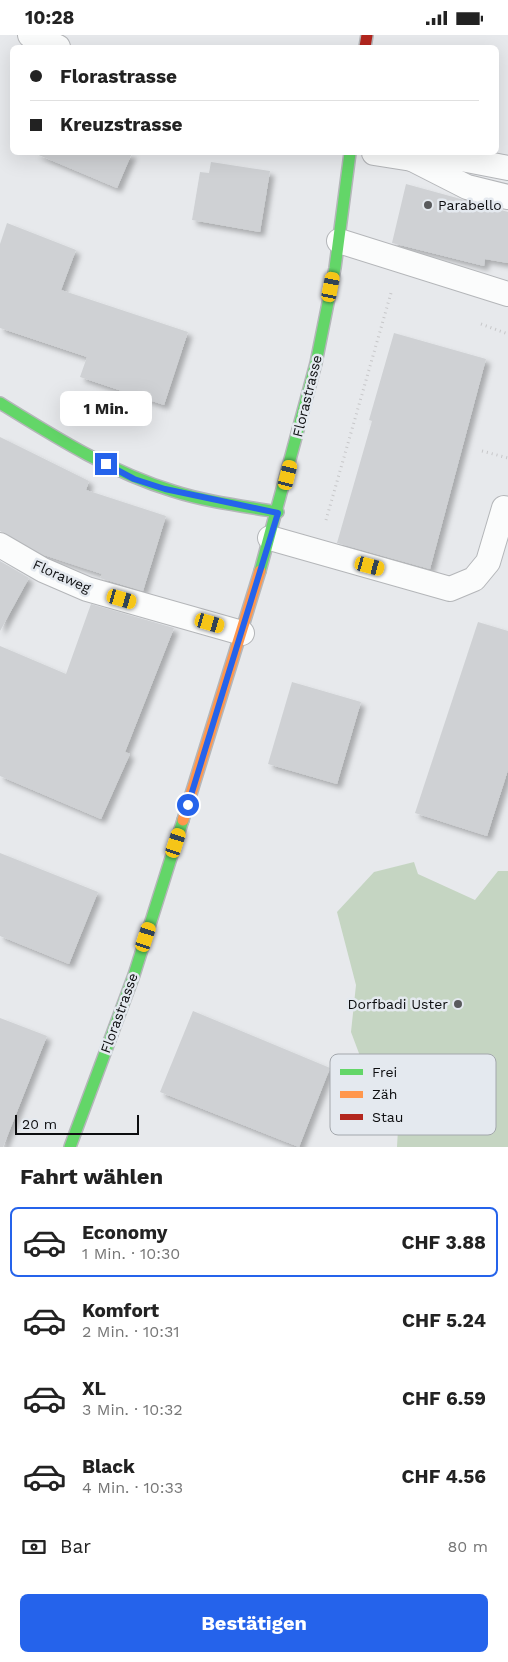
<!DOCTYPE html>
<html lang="de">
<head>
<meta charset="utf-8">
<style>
  :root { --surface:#fff; --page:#f6f6f6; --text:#222; --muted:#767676; --line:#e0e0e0; --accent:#2563eb }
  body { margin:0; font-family:"Work Sans",sans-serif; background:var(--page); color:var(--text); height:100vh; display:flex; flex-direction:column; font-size:19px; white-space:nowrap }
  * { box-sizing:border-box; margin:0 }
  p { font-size:16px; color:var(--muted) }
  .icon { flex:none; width:28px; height:28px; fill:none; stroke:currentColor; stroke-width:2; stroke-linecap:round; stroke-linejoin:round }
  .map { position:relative; height:1112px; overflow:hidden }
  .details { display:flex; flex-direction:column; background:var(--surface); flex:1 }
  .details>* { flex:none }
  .hud { position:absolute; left:10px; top:10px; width:489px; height:110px; border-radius:8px; box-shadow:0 5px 20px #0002; display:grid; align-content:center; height:110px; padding:0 20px; background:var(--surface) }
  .scale { position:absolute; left:15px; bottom:12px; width:124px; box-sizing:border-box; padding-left:5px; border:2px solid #0c0d0f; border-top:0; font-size:14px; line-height:18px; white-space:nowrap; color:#0c0d0f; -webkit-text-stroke:4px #e4e9ef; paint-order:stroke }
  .end { position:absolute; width:22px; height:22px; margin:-11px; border:6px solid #2563eb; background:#fff; box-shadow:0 0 0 2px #fff }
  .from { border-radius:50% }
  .bubble { position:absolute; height:35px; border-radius:8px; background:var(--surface); box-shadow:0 5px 20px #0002; font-size:16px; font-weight:700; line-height:35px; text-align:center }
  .car { position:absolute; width:15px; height:30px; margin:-15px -8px; border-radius:6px; box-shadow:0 0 4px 1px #0007; background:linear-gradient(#f5c518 24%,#345 0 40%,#f5c518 0 76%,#345 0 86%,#f5c518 0) }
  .hud b { display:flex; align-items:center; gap:18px; height:48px; font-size:19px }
  .hud b+b { border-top:1px solid var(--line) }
  .hud i { width:12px; height:12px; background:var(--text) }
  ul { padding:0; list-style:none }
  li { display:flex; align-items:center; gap:15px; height:70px; margin:0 10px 8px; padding:0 10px; border:2px solid transparent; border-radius:8px }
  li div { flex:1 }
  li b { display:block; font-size:19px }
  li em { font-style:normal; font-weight:700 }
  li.active { border-color:var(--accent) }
  li>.icon { width:45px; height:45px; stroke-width:1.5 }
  h2 { padding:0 20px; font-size:22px; line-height:60px }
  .pay { display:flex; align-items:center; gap:12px; height:55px; padding:0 20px; font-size:19px }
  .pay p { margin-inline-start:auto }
  .action { display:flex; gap:10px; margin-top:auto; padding:10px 20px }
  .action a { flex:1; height:58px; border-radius:8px; background:var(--accent); color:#fff; font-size:20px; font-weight:700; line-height:58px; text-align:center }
  .status { display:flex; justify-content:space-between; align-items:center; height:35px; padding:0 25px; background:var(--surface); direction:ltr }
  .status svg { height:14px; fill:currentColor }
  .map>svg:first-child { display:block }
  .green { fill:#c5d5c2 }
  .building { fill:#cfd1d4; filter:url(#shadow) }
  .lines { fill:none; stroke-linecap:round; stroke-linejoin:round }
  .lane-casing { stroke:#b4b6b9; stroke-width:26 }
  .fast-casing { stroke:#b4b6b9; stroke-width:14 }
  .slow-casing { stroke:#b4b6b9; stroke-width:14 }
  .jam-casing { stroke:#b4b6b9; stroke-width:14 }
  .path { stroke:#c7c7c9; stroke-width:3; stroke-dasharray:1 4; stroke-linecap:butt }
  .lane { stroke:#fbfcfc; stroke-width:24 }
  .fast { stroke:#63d668; stroke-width:11 }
  .slow { stroke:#ff974d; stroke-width:11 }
  .jam { stroke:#b3261e; stroke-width:11 }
  .route { stroke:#2563eb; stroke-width:6 }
  .poi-dot { fill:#595a5c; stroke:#e4e9ef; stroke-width:2 }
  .labels { text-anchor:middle; stroke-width:5; stroke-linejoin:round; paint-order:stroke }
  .poi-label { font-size:14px; fill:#0c0d0f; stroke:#e4e9ef; text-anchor:start }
  .street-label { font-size:14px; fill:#0c0d0f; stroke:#e4e9ef }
  .key { fill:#e4e9ef; stroke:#a3a7ac; stroke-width:1 }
  .key-label { font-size:14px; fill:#0c0d0f }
</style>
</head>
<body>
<div class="status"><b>10:28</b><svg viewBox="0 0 49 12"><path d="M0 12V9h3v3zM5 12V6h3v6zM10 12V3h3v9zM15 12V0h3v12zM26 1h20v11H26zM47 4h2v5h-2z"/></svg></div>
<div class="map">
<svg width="508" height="1112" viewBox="0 0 508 1112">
  <defs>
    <filter id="shadow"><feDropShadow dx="4.5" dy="4.5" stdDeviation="2.5" flood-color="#0004"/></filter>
  </defs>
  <rect width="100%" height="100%" fill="#e7e9ec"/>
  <!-- green -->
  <path class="green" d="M 414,827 L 418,839 L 475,865 L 498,836 L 508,836 L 508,1112 L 397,1112 L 400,1058 L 366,1037 L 351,997 L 356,950 L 337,877 L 374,837 Z"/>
  <!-- building -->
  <g class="building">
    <path d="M 34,118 L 132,118 L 117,153 Z"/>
    <path d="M 211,127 L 270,136 L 260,197 L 192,185 L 200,137 L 209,138 Z"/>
    <path d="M 406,149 L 508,177 L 508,228 L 485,224 L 484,231 L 392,208 Z"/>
    <path d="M 7,188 L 76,215 L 61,255 L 188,297 L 164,370 L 80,342 L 87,322 L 0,293 L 0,209 Z"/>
    <path d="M 394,298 L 486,324 L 430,534 L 337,508 L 372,386 L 369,385 Z"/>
    <path d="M 0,402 L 89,446 L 86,455 L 166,481 L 143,556 L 100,543 L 102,539 L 44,520 L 0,496 Z"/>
    <path d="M 0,526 L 29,543 L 0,596 Z"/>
    <path d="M 91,569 L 174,593 L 125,717 L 130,719 L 101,784 L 0,741 L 0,611 L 66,639 Z"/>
    <path d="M 478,587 L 508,596 L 508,735 L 487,801 L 415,778 Z"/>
    <path d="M 292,647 L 361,667 L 337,749 L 268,729 Z"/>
    <path d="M 0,818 L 98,857 L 69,929 L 0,901 Z"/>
    <path d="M 193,976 L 330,1033 L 299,1112 L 160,1057 Z"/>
    <path d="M 0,983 L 47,1001 L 3,1112 L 0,1112 Z"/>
  </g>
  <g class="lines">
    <!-- lane casing -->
    <g class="lane-casing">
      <g id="lane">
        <path d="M 30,0 L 58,12"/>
        <path d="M 374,118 L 412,124 L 441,120 L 508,133"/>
        <path d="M 412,124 L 467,152 L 508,162"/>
        <path d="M 339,206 L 508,259"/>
        <path d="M 270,503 L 450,554 L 474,544 L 488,527 L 504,473"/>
        <path d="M 0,510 L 43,535 L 87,554 L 242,598"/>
      </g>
    </g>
    <!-- fast casing -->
    <g class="fast-casing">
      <g id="fast">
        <path d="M 0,368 C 55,402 110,437 173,456 C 207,467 243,471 278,477"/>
        <path d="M 260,536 L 316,328 L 335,233 L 350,118"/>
        <path d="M 70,1112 L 134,940 L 183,785"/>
      </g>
    </g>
    <!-- slow casing -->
    <g class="slow-casing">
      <path id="slow" d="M 183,785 L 260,536"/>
    </g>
    <!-- jam casing -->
    <g class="jam-casing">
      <path id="jam" d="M 365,12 L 367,0"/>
    </g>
    <!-- path -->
    <g class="path">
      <path d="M 481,289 L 508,299"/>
      <path d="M 482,416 L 508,423"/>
      <path d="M 326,485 L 391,258"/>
    </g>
    <!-- lane -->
    <use href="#lane" class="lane"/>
    <!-- fast -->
    <use href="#fast" class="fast"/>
    <!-- slow -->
    <use href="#slow" class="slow"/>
    <!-- jam -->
    <use href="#jam" class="jam"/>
  </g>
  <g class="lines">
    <!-- route -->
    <path class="route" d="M 106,429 L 134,444 L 165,454 L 278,478 L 188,770"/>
  </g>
  <!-- markers -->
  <g class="poi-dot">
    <circle cx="428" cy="170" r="5"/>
    <circle cx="458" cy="969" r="5"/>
  </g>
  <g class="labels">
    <!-- poi labels -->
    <g class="poi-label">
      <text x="438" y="175">Parabello</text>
      <text x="448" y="974" text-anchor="end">Dorfbadi Uster</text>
    </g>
    <!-- street labels -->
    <g class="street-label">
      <text transform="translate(307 361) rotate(-76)" y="5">Florastrasse</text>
      <text transform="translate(62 541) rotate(24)" y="5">Floraweg</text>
      <text transform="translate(119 978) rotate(-70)" y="5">Florastrasse</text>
    </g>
  </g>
  <!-- legend -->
  <rect x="330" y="1019" width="166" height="81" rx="8" class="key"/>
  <rect x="340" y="1034" width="23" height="6" fill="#63d668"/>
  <rect x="340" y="1056" width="23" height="7" fill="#ff974d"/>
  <rect x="340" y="1079" width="23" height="6" fill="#b3261e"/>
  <g class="key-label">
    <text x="372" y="1042">Frei</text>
    <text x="372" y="1064">Zäh</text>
    <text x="372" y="1087">Stau</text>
  </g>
</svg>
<div class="scale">20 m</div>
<i class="end from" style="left:188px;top:770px"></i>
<i class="end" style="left:106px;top:429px"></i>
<div class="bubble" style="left:60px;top:356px;width:92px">1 Min.</div>
<i class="car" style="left:331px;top:252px;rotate:11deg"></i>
<i class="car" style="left:288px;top:440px;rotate:14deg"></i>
<i class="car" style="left:370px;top:531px;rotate:105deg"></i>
<i class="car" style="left:122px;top:564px;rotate:106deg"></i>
<i class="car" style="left:210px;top:588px;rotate:106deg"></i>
<i class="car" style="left:176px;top:808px;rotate:18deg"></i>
<i class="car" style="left:146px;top:902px;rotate:18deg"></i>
<div class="hud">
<b><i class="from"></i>Florastrasse</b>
<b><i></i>Kreuzstrasse</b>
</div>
</div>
<section class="details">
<h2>Fahrt wählen</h2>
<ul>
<li class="active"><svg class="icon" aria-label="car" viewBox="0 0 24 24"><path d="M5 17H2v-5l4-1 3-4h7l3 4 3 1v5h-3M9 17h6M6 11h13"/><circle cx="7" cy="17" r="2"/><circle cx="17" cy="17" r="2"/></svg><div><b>Economy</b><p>1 Min. · 10:30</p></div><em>CHF 3.88</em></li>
<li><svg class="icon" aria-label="car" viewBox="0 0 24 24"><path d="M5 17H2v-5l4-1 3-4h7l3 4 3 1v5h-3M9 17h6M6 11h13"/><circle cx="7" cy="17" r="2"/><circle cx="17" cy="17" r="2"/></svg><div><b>Komfort</b><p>2 Min. · 10:31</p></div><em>CHF 5.24</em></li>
<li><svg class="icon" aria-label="car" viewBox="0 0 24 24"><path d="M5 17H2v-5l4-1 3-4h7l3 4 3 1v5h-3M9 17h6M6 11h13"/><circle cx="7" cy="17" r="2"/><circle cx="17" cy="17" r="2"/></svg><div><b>XL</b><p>3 Min. · 10:32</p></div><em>CHF 6.59</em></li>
<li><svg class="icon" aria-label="car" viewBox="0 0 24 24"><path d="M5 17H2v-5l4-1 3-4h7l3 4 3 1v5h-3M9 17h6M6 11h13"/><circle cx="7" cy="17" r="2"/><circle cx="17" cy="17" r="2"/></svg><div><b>Black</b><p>4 Min. · 10:33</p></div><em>CHF 4.56</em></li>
</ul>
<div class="pay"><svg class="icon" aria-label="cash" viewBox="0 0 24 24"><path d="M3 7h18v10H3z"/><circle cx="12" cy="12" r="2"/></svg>Bar<p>80 m</p></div>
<div class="action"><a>Bestätigen</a></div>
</section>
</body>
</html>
